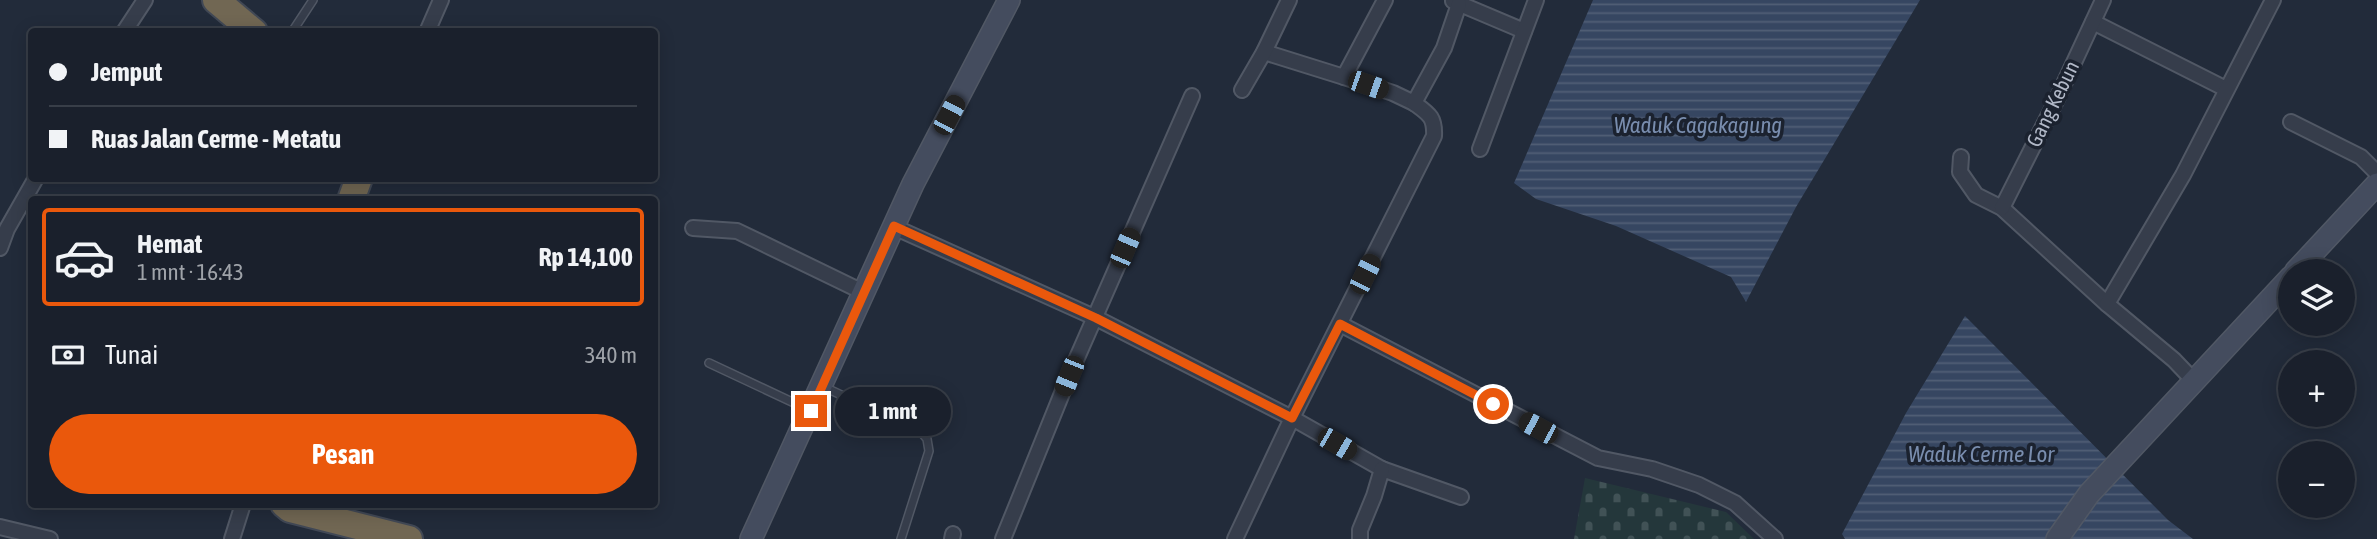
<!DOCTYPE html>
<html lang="id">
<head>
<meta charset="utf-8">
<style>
  :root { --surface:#1a202c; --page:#232834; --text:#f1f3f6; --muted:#9fa3a9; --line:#383e48; --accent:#ea580c }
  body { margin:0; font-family:"Asap Condensed",sans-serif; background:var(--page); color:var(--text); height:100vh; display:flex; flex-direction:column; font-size:26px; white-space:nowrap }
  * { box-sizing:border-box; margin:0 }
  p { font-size:23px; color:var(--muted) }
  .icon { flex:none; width:38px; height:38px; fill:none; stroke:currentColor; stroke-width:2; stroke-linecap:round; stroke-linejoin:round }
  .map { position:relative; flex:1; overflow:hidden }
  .sheet { position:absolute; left:28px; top:196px; width:630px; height:312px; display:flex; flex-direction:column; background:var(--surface); border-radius:7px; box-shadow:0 4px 18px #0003,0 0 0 2px var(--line) }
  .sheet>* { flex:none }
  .hud { position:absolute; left:28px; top:28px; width:630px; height:154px; border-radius:7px; box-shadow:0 4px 18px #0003,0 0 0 2px var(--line); display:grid; align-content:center; height:154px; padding:0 21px; background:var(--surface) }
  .buttons { position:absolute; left:2278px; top:259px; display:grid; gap:14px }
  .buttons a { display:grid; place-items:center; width:77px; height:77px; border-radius:50%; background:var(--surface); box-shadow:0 4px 18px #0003,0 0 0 2px var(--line); font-size:35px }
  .end { position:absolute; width:32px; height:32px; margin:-16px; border:9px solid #ea580c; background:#fff; box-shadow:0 0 0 4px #fff }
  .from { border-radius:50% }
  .bubble { position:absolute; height:49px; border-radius:24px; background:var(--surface); box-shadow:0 4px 18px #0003,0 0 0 2px var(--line); font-size:23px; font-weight:700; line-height:49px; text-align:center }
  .car { position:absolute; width:21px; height:42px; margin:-21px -10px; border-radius:9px; box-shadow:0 0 5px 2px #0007; background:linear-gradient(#222 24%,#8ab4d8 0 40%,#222 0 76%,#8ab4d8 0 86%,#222 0) }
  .hud b { display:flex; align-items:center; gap:24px; height:66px; font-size:26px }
  .hud b+b { border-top:2px solid var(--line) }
  .hud i { width:18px; height:18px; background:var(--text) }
  ul { padding:12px 0 0; list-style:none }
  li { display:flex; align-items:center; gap:21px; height:98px; margin:0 14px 10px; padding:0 7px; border:4px solid transparent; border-radius:7px }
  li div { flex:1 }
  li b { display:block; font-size:26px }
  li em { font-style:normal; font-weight:700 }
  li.on { border-color:var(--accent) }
  li>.icon { width:63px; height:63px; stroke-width:1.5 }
  .pay { display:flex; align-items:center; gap:18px; height:77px; padding:0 21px; font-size:26px }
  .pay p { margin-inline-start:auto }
  .cta { display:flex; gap:14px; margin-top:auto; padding:14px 21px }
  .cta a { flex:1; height:80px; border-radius:42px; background:var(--accent); color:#fff; font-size:28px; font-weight:700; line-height:80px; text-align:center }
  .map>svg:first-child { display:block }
  .cemetery { fill:url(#cemetery-stones) }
  .water { fill:url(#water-rules) }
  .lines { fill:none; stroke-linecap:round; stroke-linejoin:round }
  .lane-casing { stroke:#515865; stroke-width:10 }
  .street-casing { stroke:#515865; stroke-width:18 }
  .secondary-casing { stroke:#515865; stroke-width:24 }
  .highway-casing { stroke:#414855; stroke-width:30 }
  .lane { stroke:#363d4b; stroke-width:7 }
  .street { stroke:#363d4b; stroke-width:14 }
  .secondary { stroke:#444c5e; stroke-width:21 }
  .highway { stroke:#716753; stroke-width:26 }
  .route { stroke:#ea580c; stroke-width:9 }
  .labels { text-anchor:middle; stroke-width:7; stroke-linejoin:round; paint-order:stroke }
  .street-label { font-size:21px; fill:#b1b8c7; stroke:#1b222f }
  .water-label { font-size:23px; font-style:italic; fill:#798dae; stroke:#1b222f }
</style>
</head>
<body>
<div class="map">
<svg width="2377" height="539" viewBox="0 0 2377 539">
  <defs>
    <pattern id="cemetery-stones" width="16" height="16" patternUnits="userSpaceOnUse" patternTransform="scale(1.75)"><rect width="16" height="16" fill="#24373b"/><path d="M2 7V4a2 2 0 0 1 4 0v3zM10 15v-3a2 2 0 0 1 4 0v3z" fill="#415256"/></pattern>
    <pattern id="water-rules" width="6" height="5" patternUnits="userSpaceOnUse" patternTransform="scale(1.75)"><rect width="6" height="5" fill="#364661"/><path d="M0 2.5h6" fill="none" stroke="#515f76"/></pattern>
  </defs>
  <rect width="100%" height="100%" fill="#222b3a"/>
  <!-- cemetery -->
  <path class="cemetery" d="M 1585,478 L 1726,512 L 1754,539 L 1574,539 Z"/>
  <!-- water -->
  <g class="water">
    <path d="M 1593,0 L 1920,0 L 1796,207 L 1746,302 L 1731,277 L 1616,226 L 1536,199 L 1514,183 Z"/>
    <path d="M 1965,316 L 2168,520 L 2193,539 L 1845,539 L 1842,534 L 1906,413 Z"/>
  </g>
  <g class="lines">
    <!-- lane casing -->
    <g class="lane-casing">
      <g id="lane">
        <path d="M 292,32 L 313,0"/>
        <path d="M 709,363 L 807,409"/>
        <path d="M 822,386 L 922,433 L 927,439 L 929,451 L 901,539"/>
      </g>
    </g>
    <!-- street casing -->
    <g class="street-casing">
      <g id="street">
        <path d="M 1385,0 L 1344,77 L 1393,93 L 1414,103"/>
        <path d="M 1453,1 L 1524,31"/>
        <path d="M 2093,22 L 2226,89"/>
        <path d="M 124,32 L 145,0"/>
        <path d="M 427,32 L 441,0"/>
        <path d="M 1264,52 L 1344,77"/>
        <path d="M 1242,90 L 1264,52 L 1289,0"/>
        <path d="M 2291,122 L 2361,157 L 2377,173"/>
        <path d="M 1480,149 L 1536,0"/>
        <path d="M 1961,157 L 1960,172 L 1976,195 L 2002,208 L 2107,304"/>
        <path d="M 2002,208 L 2057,99 L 2103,0"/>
        <path d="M 894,227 L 1096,318 L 1292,418 L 1382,469 L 1461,497"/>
        <path d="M 693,228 L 737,231 L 863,292"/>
        <path d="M 0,248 L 7,229 L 36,178"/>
        <path d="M 1340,324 L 1598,458 L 1652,469 L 1699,485 L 1735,503 L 1775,539"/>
        <path d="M 2194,381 L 2174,360 L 2107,304 L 2183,175 L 2273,0"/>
        <path d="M 0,527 L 50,539"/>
        <path d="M 232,539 L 243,504"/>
        <path d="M 952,539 L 953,534"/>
        <path d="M 1003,539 L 1069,376 L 1192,96"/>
        <path d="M 1235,539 L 1292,418 L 1434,136 C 1435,117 1429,114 1414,103 L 1444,48 L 1459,4"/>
        <path d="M 1360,539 L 1360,530 L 1374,496 L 1382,469"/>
      </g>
    </g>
    <!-- secondary casing -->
    <g class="secondary-casing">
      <g id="secondary">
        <path d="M 2296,271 L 2377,184"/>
        <path d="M 751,539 L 913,184 L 1009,0"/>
        <path d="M 2057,539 L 2089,494 L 2291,277"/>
      </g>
    </g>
    <!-- highway casing -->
    <g class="highway-casing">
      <g id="highway">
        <path d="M 216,0 L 254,32"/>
        <path d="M 351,200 L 359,178"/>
        <path d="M 284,504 L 290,509 L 409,539"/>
      </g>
    </g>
    <!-- lane -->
    <use href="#lane" class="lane"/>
    <!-- street -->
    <use href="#street" class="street"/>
    <!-- secondary -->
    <use href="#secondary" class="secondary"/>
    <!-- highway -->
    <use href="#highway" class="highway"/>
  </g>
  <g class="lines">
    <!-- route -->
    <path class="route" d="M 811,411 L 894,226 L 1096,318 L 1292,418 L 1340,324 L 1493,404"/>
  </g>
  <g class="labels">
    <!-- street labels -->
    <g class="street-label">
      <text transform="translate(2053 104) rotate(-64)" y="7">Gang Kebun</text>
    </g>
    <!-- water labels -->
    <g class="water-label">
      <text x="1698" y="133">Waduk Cagakagung</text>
      <text x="1981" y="462">Waduk Cerme Lor</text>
    </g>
  </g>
</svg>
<div class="buttons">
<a><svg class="icon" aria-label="layers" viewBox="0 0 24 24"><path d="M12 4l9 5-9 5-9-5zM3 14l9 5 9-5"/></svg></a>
<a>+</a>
<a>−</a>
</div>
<i class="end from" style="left:1493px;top:404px"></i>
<i class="end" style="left:811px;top:411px"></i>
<div class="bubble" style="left:835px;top:387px;width:116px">1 mnt</div>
<i class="car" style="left:1368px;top:85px;rotate:109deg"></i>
<i class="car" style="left:949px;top:115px;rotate:28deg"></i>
<i class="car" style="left:1125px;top:248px;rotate:23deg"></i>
<i class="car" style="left:1365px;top:274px;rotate:26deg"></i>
<i class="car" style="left:1069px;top:376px;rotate:202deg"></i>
<i class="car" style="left:1538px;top:428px;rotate:298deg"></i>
<i class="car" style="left:1337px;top:444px;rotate:120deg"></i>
<div class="hud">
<b><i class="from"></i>Jemput</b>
<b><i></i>Ruas Jalan Cerme - Metatu</b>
</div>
<section class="sheet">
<ul>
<li class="on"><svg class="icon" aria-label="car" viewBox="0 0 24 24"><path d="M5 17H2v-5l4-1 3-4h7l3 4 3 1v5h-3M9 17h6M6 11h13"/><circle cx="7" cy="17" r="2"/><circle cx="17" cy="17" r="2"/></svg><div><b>Hemat</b><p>1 mnt · 16:43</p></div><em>Rp 14,100</em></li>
</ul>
<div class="pay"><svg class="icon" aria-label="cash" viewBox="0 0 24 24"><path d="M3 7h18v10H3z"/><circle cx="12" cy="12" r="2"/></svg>Tunai<p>340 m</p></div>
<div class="cta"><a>Pesan</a></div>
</section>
</div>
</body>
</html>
